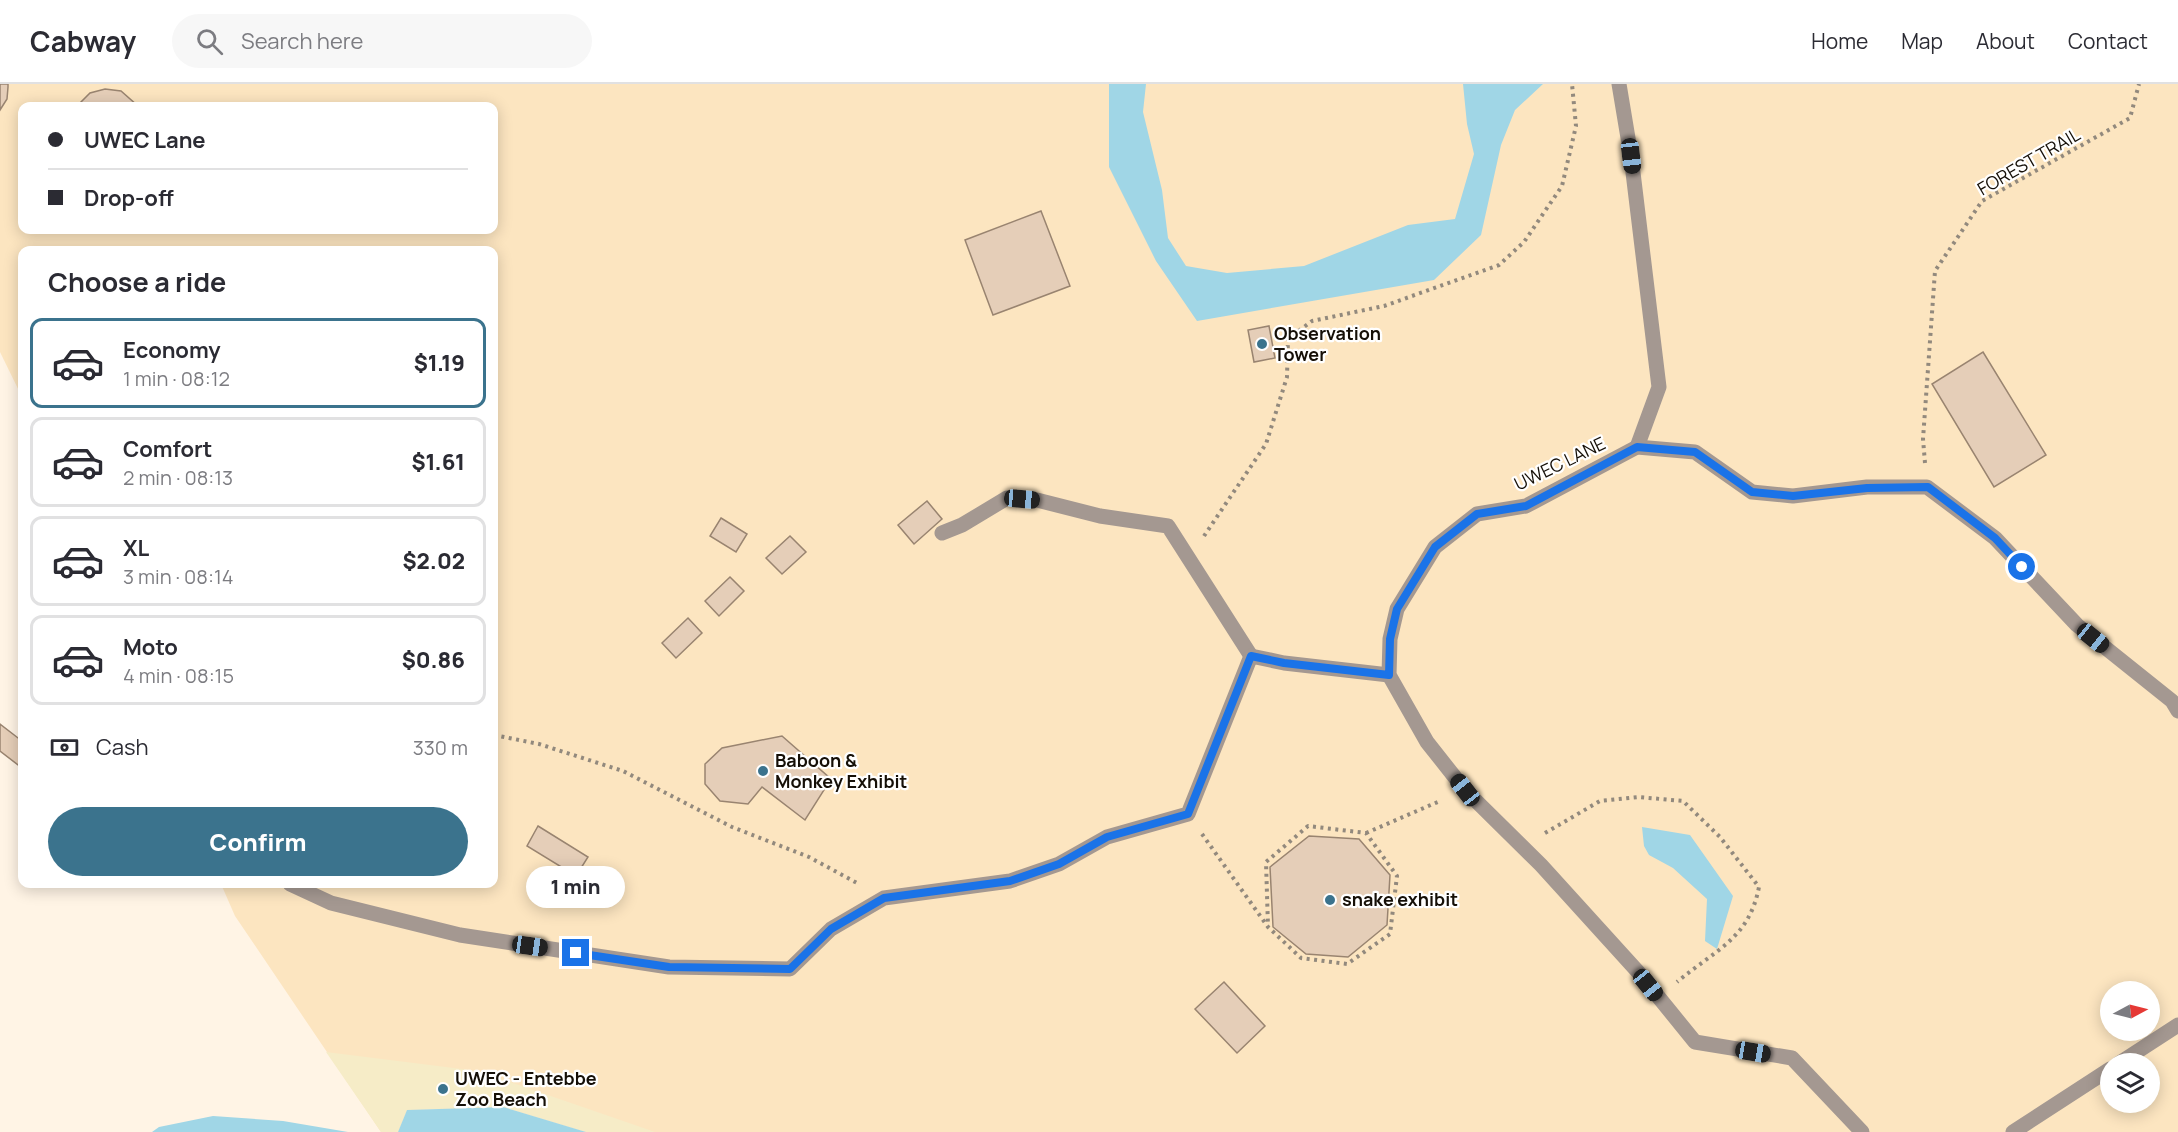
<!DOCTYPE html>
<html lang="en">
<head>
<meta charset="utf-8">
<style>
  :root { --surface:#fff; --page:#f7f7f7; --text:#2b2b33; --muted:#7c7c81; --line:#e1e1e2; --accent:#3b738d }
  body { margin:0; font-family:Manrope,sans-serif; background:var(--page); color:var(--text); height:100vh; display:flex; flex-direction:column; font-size:22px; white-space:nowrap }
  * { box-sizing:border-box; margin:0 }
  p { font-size:20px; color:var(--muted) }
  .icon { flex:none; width:33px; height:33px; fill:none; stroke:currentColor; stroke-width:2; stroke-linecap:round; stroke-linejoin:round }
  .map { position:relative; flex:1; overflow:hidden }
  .panel { position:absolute; left:18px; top:162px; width:480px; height:642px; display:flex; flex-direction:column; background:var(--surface); border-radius:12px; box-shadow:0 3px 15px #0003 }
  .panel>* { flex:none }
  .guide { position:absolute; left:18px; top:18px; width:480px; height:132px; border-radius:12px; box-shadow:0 3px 15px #0003; display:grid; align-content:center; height:132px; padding:0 30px; background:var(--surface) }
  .needle { width:39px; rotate:83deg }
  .fabs { position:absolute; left:2100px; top:897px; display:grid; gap:12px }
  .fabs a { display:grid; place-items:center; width:60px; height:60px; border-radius:50%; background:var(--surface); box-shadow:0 3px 15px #0003; font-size:30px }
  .end { position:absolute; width:27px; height:27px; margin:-14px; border:8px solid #1a73e8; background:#fff; box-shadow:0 0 0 3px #fff }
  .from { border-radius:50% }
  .bubble { position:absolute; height:42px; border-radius:21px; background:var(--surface); box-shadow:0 3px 15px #0003; font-size:20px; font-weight:800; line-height:42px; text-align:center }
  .car { position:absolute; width:18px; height:36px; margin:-18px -9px; border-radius:8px; box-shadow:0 0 4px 2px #0007; background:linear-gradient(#222 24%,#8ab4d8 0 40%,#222 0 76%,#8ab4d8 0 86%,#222 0) }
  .guide b { display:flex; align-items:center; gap:21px; height:57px; font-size:22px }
  .guide b+b { border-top:2px solid var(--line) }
  .guide i { width:15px; height:15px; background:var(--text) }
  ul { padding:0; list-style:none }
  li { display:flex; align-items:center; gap:18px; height:90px; margin:0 12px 9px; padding:0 18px; border:3px solid var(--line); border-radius:12px }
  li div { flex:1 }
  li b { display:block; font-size:22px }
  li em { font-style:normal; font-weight:800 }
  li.selected { border-color:var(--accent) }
  li>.icon { width:54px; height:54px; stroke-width:1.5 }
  h2 { padding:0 30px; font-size:27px; line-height:72px }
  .pay { display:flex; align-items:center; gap:15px; height:66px; padding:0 30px; font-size:22px }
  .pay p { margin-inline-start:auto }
  .cta { display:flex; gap:12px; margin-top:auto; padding:12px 30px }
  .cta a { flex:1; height:69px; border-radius:36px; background:var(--accent); color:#fff; font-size:24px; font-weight:800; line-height:69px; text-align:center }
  header { display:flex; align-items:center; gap:36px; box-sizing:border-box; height:84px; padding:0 30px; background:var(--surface); border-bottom:2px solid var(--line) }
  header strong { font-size:28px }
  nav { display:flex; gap:33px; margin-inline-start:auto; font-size:21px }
  .search { width:420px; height:54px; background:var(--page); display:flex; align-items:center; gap:15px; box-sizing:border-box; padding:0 21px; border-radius:33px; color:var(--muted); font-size:22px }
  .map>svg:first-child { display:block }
  .green { fill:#fce5c0; fill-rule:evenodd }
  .sand { fill:#f6ecc7 }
  .water { fill:#a0d6e6 }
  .building { fill:#e5ceb8; stroke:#998470; stroke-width:1.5 }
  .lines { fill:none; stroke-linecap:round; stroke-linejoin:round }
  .path { stroke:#92897d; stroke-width:4; stroke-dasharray:3 4.5; stroke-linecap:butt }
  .service { stroke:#a49891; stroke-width:15 }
  .route { stroke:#1a73e8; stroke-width:8 }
  .poi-dot { fill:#3b738d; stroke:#fff; stroke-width:2 }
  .labels { text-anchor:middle; stroke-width:4.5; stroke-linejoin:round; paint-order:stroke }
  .street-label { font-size:18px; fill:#150f07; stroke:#fff }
  .poi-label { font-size:18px; font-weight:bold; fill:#150f07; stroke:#fff; text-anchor:start }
</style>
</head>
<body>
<header>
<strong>Cabway</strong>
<div class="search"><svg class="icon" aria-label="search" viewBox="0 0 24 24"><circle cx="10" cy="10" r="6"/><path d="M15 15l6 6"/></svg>Search here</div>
<nav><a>Home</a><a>Map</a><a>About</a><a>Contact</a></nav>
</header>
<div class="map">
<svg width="2178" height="1048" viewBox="0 0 2178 1048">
  <rect width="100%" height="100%" fill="#fff4e5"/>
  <!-- green -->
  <path class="green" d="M 0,0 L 2178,0 L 2178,1048 L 586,1048 L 503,1023 L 407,1026 L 398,1048 L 381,1048 L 235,832 L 221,800 L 494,800 L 494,166 L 22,166 L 22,313 L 0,268 ZM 22,22 L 494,22 L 494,146 L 22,146 ZM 2110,908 L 2150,908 L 2150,946 L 2110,946 ZM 2110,980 L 2150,980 L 2150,1018 L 2110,1018 Z"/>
  <!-- sand -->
  <path class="sand" d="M 326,968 L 478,987 L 655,1048 L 586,1048 L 503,1023 L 407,1026 L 398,1048 L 381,1048 Z"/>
  <!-- water -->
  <g class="water">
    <path d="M 1109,0 L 1146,0 L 1143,28 L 1162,106 L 1168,154 L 1186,182 L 1227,189 L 1304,182 L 1408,141 L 1455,135 L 1474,70 L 1467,40 L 1463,0 L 1543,0 L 1515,26 L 1501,61 L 1481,151 L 1434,196 L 1197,237 L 1156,177 L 1109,83 Z"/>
    <path d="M 1642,743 L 1690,751 L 1733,812 L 1717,865 L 1705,857 L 1707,815 L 1673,784 L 1649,771 L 1644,762 Z"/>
    <path d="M 503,1023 L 586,1048 L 398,1048 L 407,1026 Z"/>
    <path d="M 213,1032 L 283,1037 L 348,1048 L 152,1048 L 159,1043 Z"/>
  </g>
  <!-- building -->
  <g class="building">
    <path d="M 0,0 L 8,0 L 8,3 L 7,15 L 0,26 Z"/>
    <path d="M 105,5 L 121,7 L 138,22 L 77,22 L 90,9 Z"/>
    <path d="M 1041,127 L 1070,202 L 993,231 L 965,156 Z"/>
    <path d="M 1269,242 L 1275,274 L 1254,278 L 1248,246 Z"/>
    <path d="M 1983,268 L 2046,371 L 1994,403 L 1932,300 Z"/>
    <path d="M 927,417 L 942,435 L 914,460 L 898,441 Z"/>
    <path d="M 721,434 L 747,450 L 736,468 L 710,452 Z"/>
    <path d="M 790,452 L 806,468 L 782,490 L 766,474 Z"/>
    <path d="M 730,493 L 744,507 L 719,532 L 705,517 Z"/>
    <path d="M 688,534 L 702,549 L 676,574 L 662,559 Z"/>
    <path d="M 0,640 L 22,657 L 22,684 L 0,667 Z"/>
    <path d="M 782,652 L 831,695 L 805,736 L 762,703 L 748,720 L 720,717 L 705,700 L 705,680 L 722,664 Z"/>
    <path d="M 538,742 L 588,773 L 576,792 L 527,762 Z"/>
    <path d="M 1309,752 L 1359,755 L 1390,791 L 1387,841 L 1348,873 L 1306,870 L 1273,843 L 1270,783 Z"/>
    <path d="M 1224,898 L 1265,942 L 1237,969 L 1195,925 Z"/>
  </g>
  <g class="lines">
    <!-- path -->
    <g class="path">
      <path d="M 1925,379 L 1923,355 L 1935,187 L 1982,117 L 2130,34 L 2139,0"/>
      <path d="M 1204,452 L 1266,360 L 1287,293 L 1288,255 L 1312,237 L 1384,222 L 1499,181 L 1524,158 L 1562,102 L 1576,42 L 1572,0"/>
      <path d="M 494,651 L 539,660 L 623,687 L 732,743 L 809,773 L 857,799"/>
      <path d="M 1366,749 L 1440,717"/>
      <path d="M 1545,749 L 1600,717 L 1638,713 L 1683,717 L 1720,753 L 1759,803 C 1749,855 1715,866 1677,898"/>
      <path d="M 1202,750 L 1268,843 L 1301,874 L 1347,880 L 1390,850 L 1397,792 L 1366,749 L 1308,742 L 1266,778 L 1268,843"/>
    </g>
    <!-- service -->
    <g class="service">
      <path d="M 1619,0 L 1631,72 L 1659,303 L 1637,363"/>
      <path d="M 942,449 L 962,441 L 1007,414 L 1037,416 L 1100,432 L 1168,442 L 1251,572"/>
      <path d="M 290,800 L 331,819 L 460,851 L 669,883 L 790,885 L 831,845 L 884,814 L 1010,797 L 1059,780 L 1107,753 L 1188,730 L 1251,572 L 1284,579 L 1389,591"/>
      <path d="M 2118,980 L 2178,941"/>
      <path d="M 1862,1048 L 1792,974 L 1695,958 L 1639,889 L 1541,781 L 1465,706 L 1427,658 L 1389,591 L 1390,555 L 1397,525 L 1435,463 L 1477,430 L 1526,422 L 1637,363 L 1695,368 L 1752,408 L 1793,412 L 1867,403 L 1927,403 L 1995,454 L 2077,541 L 2172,617 L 2178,627"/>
      <path d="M 2013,1048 L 2110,985"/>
    </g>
  </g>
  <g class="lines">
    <!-- route -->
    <path class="route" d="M 576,869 L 669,883 L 790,885 L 831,845 L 884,814 L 1010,797 L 1059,780 L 1107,753 L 1188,730 L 1251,572 L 1284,579 L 1389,591 L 1390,555 L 1397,525 L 1435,463 L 1477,430 L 1526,422 L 1637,363 L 1695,368 L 1752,408 L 1793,412 L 1867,404 L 1928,403 L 1995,454 L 2022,483"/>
  </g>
  <!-- markers -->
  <g class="poi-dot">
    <circle cx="1262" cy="260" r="6"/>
    <circle cx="763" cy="687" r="6"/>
    <circle cx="1330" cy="816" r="6"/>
    <circle cx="443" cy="1005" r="6"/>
  </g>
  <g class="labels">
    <!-- street labels -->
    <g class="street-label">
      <text transform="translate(2029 78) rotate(-30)" y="6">FOREST TRAIL</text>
      <text transform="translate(1560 380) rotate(-26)" y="6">UWEC LANE</text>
    </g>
    <!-- poi labels -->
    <g class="poi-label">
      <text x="1274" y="256">Observation<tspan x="1274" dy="21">Tower</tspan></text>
      <text x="775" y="683">Baboon &amp;<tspan x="775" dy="21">Monkey Exhibit</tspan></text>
      <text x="1342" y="822">snake exhibit</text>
      <text x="455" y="1001">UWEC - Entebbe<tspan x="455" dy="21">Zoo Beach</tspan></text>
    </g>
  </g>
</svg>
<div class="fabs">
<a><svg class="needle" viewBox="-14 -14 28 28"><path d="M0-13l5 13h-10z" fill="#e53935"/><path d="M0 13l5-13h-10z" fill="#7c7c81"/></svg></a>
<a><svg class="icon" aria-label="layers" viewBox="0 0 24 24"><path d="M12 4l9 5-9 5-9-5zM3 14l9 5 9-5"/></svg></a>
</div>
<i class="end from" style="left:2022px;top:483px"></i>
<i class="end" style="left:576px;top:869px"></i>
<div class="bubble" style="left:526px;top:782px;width:99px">1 min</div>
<i class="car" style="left:1631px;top:72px;rotate:173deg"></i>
<i class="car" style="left:1022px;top:415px;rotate:95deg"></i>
<i class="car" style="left:2093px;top:554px;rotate:129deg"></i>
<i class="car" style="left:1465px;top:706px;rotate:322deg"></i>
<i class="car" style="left:530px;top:862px;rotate:98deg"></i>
<i class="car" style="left:1648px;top:901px;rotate:141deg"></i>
<i class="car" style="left:1753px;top:968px;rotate:100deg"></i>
<div class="guide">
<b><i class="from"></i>UWEC Lane</b>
<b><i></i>Drop-off</b>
</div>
<section class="panel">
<h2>Choose a ride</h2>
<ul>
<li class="selected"><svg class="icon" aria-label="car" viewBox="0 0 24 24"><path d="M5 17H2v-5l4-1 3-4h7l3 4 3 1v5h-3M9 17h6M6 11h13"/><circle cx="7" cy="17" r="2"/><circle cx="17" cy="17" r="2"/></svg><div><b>Economy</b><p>1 min · 08:12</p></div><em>$1.19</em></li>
<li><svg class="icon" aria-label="car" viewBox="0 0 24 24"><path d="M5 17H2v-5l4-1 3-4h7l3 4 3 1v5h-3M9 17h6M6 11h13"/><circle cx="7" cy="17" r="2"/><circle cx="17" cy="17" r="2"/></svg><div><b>Comfort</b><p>2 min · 08:13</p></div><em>$1.61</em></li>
<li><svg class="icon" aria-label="car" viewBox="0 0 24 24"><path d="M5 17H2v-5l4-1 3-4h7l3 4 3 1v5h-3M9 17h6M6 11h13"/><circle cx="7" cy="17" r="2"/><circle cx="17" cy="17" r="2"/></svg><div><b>XL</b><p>3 min · 08:14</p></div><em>$2.02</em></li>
<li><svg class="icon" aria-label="car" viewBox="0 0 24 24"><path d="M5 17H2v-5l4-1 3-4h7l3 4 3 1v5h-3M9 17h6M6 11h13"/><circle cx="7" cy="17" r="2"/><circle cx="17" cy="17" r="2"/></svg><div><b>Moto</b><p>4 min · 08:15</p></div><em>$0.86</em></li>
</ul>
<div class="pay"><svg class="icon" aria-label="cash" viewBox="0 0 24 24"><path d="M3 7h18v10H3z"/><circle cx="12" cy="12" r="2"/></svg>Cash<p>330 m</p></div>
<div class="cta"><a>Confirm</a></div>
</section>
</div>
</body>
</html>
